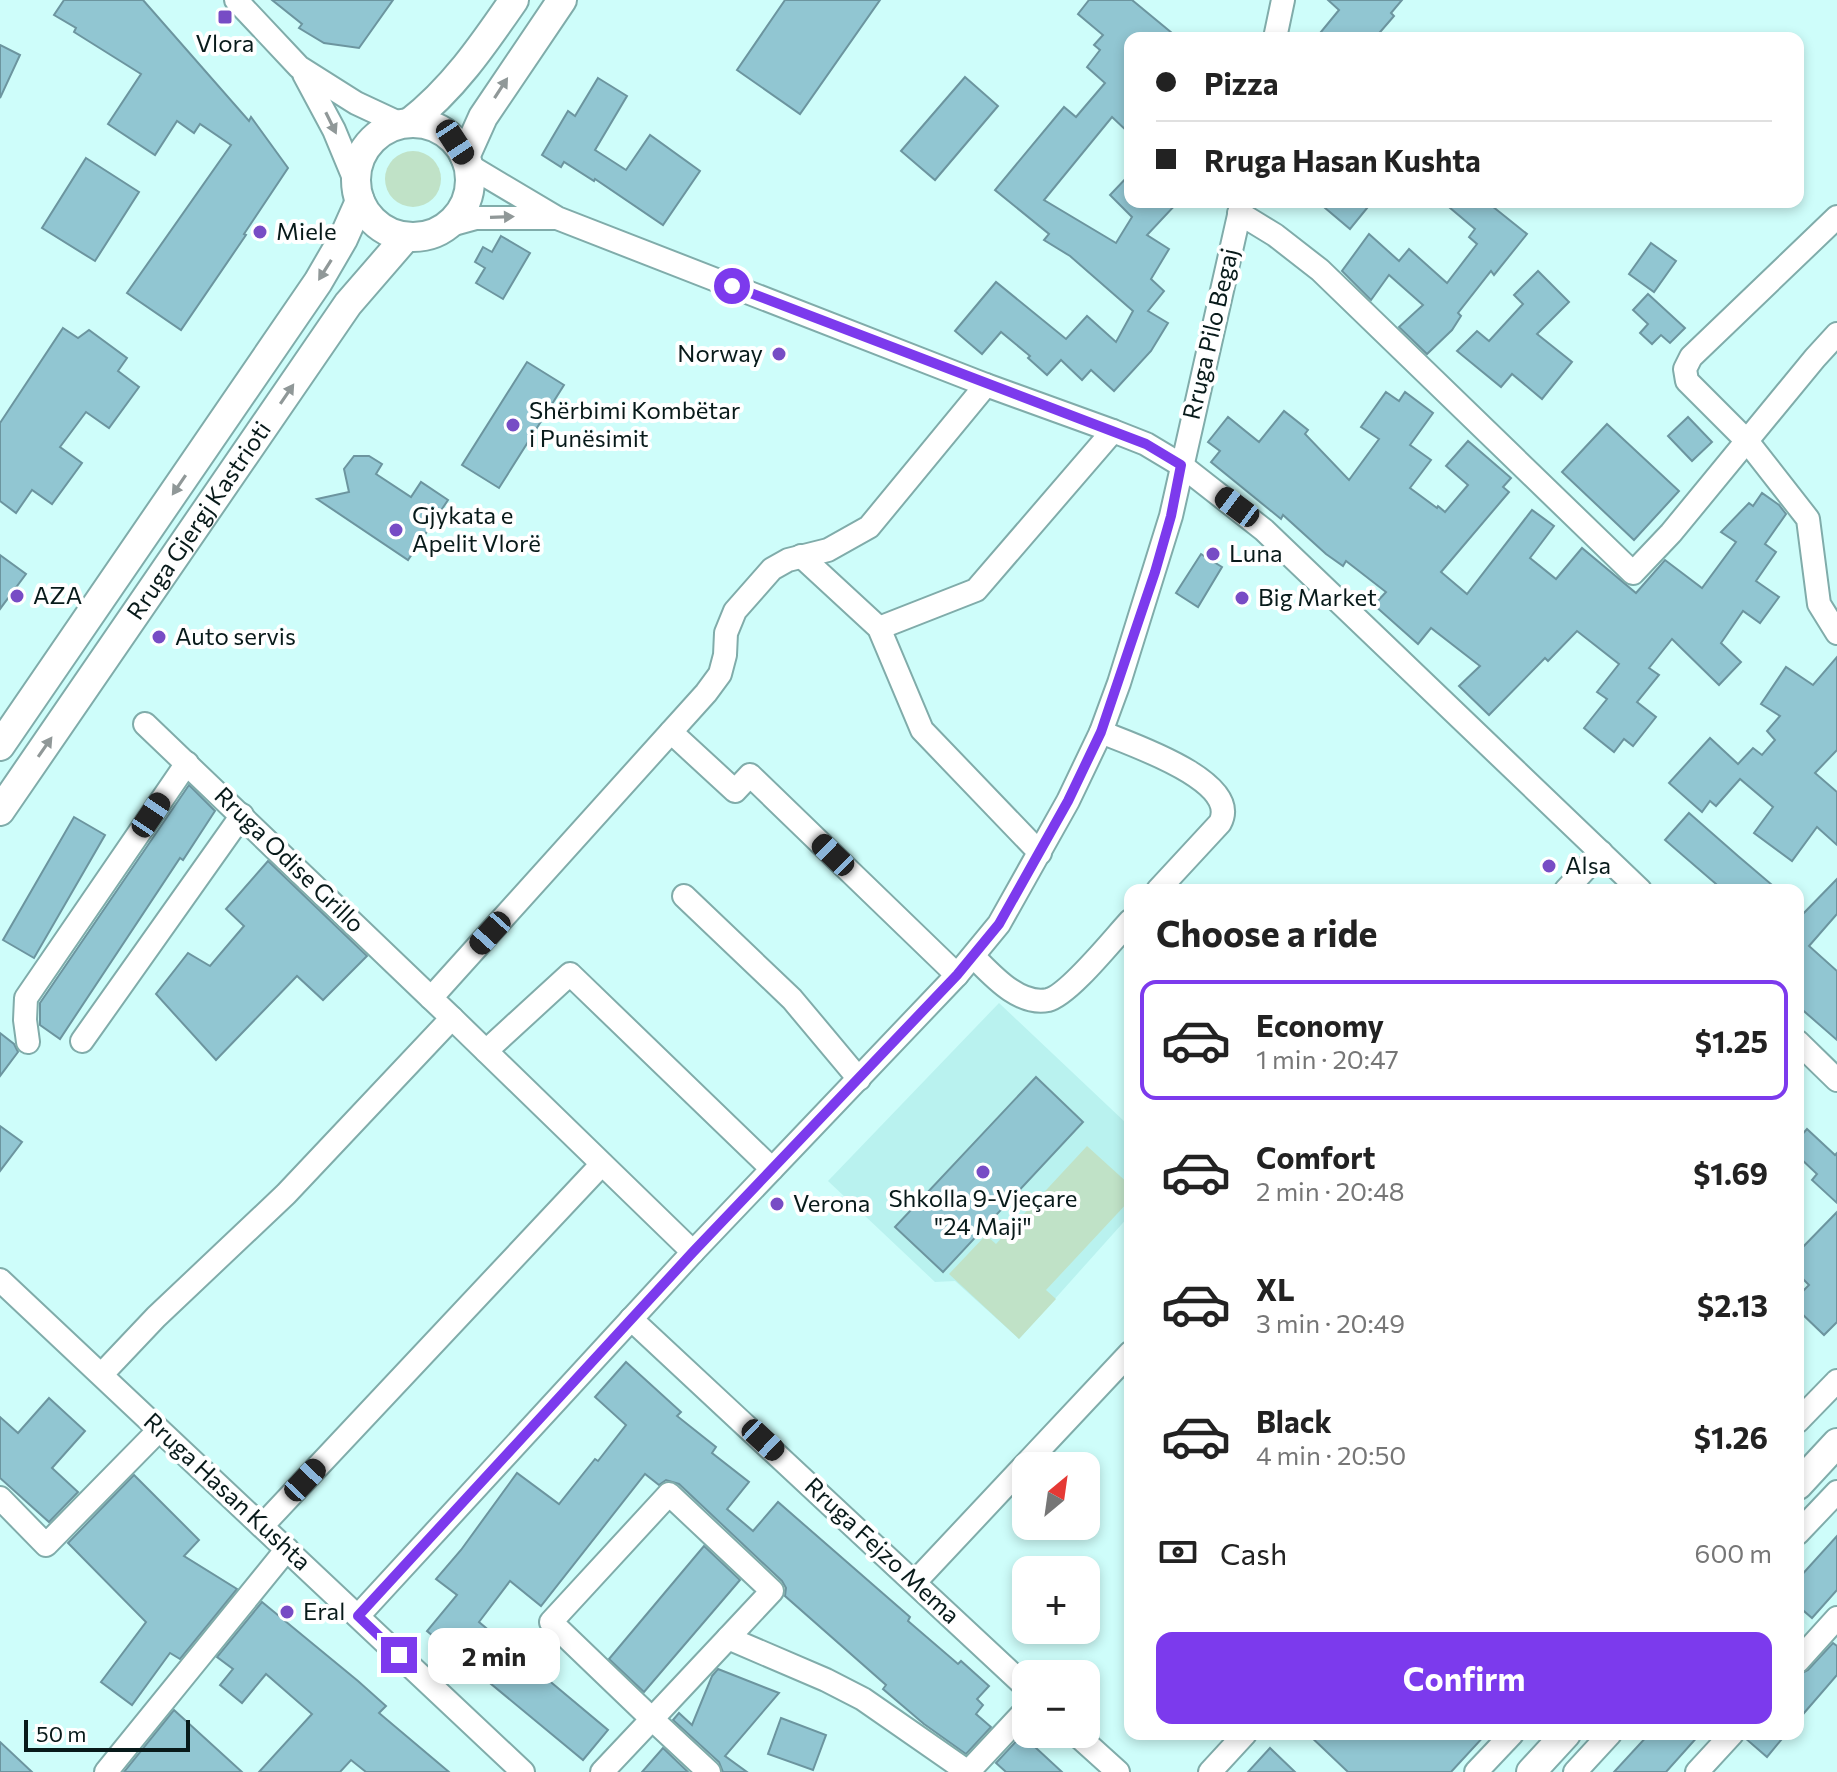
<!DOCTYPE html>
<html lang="en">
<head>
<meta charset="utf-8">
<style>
  :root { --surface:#fff; --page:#f2f2f2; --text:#222; --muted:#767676; --line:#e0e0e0; --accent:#7c3aed }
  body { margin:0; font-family:Commissioner,sans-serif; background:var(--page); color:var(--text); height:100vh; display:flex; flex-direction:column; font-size:30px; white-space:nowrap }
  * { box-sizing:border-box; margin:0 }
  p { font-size:26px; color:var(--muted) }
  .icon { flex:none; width:44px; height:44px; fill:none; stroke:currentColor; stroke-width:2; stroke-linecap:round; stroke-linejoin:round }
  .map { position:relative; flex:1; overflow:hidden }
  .sheet { position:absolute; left:1124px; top:884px; width:680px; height:856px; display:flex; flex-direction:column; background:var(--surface); border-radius:16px; box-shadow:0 4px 12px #0003 }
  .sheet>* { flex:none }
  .hud { position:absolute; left:1124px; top:32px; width:680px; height:176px; border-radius:16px; box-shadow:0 4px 12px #0003; display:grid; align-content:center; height:176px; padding:0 32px; background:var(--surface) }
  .needle { width:52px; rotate:29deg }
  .fabs { position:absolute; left:1012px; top:1452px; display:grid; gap:16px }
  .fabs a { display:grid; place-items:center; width:88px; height:88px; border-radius:16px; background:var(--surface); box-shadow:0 4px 12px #0003; font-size:40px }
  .scale { position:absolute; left:24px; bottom:20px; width:166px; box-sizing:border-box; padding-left:8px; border:4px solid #081a1a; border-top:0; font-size:22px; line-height:28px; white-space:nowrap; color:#081a1a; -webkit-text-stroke:6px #fff; paint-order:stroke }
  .end { position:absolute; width:36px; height:36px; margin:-18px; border:10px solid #7c3aed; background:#fff; box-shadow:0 0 0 4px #fff }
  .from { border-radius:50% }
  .bubble { position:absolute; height:56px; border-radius:16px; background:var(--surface); box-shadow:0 4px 12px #0003; font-size:26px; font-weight:700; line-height:56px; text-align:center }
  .car { position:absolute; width:24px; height:48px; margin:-24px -12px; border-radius:10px; box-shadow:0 0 6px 2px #0007; background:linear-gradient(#222 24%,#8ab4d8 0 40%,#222 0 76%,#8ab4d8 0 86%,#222 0) }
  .hud b { display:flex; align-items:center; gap:28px; height:76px; font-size:30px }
  .hud b+b { border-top:2px solid var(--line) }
  .hud i { width:20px; height:20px; background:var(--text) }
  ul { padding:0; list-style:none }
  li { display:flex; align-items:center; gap:24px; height:120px; margin:0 16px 12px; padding:0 16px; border:4px solid transparent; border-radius:16px }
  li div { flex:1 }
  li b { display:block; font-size:30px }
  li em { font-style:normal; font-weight:700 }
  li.on { border-color:var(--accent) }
  li>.icon { width:72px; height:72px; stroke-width:1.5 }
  h2 { padding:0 32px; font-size:36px; line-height:96px }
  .pay { display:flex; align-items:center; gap:20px; height:88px; padding:0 32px; font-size:30px }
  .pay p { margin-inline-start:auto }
  .button { display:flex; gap:16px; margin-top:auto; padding:16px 32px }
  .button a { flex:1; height:92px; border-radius:16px; background:var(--accent); color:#fff; font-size:32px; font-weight:700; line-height:92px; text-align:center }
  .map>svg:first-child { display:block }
  .built { fill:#b9f2ef }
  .green { fill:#c0e2c7 }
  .building { fill:#91c6d2; stroke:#6c959f; stroke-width:2 }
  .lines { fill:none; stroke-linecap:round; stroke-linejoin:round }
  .minor-casing { stroke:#80acaa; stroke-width:26 }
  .major-casing { stroke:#80acaa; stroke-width:32 }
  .minor { stroke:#fff; stroke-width:22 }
  .major { stroke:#fff; stroke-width:28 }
  .oneway { fill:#909898 }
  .route { stroke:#7c3aed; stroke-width:10 }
  .poi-dot { fill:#774cc5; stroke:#fff; stroke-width:3 }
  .labels { text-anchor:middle; stroke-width:8; stroke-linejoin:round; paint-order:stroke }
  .poi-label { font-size:24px; fill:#081a1a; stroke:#fff; text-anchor:start }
  .street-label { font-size:24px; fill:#081a1a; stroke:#fff }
</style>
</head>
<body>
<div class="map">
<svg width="1837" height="1772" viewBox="0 0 1837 1772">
  <rect width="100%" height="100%" fill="#cefdfa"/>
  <!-- built -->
  <path class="built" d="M 999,1003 L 1126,1123 L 1124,1159 L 1130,1164 L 1130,1215 L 1019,1339 L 955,1281 L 935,1282 L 828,1181 Z"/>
  <!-- green -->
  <g class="green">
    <circle cx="413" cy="179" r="28"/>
    <path d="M 1087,1146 L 1130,1185 L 1130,1200 L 1046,1290 L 1056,1299 L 1019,1339 L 949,1274 L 986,1235 L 996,1244 Z"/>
  </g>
  <!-- building -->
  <g class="building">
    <path d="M 64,0 L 143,0 L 249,121 L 251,117 L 288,168 L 244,234 L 246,235 L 181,330 L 127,293 L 231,145 L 200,124 L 194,133 L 177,121 L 155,155 L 108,124 L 141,74 L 74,32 L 76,28 L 54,15 Z"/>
    <path d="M 272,0 L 393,0 L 359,48 L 324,43 L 299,28 L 302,24 Z"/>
    <path d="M 785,0 L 880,0 L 800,114 L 737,70 Z"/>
    <path d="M 1089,0 L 1132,0 L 1178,38 L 1130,38 L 1130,134 L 1112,117 L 1044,200 L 1116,243 L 1132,217 L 1110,195 L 1130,174 L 1130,202 L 1178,202 L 1147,235 L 1169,249 L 1151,279 L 1164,291 L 1148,311 L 1168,323 L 1151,351 L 1114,391 L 1091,370 L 1082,380 L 1061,360 L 1047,375 L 1028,358 L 1030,356 L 1001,332 L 982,354 L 955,331 L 996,282 L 1066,339 L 1087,316 L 1116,342 L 1133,311 L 1070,256 L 1044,240 L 1049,234 L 995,190 L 1064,107 L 1076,117 L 1105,83 L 1087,67 L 1100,50 L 1094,45 L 1103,35 L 1078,14 Z"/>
    <path d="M 1328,0 L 1402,0 L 1391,13 L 1394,16 L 1375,38 L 1316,38 L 1339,10 Z"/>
    <path d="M 0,45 L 20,55 L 0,98 Z"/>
    <path d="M 965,77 L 998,106 L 935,180 L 901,151 Z"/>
    <path d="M 598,78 L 627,96 L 595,150 L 626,170 L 650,135 L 700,171 L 663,225 L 595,179 L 594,181 L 564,162 L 561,167 L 542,155 L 568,111 L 575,116 Z"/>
    <path d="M 86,158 L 139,192 L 95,261 L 42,228 Z"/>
    <path d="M 1318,202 L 1372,202 L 1350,229 Z"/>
    <path d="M 1443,202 L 1487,202 L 1527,234 L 1494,275 L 1491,271 L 1458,313 L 1461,316 L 1452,330 L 1427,354 L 1399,327 L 1423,305 L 1389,275 L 1371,300 L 1342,271 L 1369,234 L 1399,261 L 1409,249 L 1447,283 L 1477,244 L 1469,237 L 1475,229 Z"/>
    <path d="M 501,236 L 530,253 L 503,299 L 476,283 L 485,268 L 475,262 L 483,247 L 492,252 Z"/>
    <path d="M 1651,243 L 1676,261 L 1654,292 L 1629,274 Z"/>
    <path d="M 1538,271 L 1569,302 L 1537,334 L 1572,362 L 1542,399 L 1512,374 L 1501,387 L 1457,351 L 1477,331 L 1489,341 L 1523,304 L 1514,295 Z"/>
    <path d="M 1648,294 L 1685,328 L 1670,343 L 1661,335 L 1652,344 L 1640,333 L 1648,324 L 1633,310 Z"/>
    <path d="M 63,328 L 78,338 L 89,330 L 127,358 L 118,371 L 139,387 L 109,428 L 86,412 L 60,447 L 82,463 L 52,504 L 32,490 L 16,513 L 0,501 L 0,423 Z"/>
    <path d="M 527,362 L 564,385 L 499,488 L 462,465 Z"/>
    <path d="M 1386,392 L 1399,401 L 1405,392 L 1433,413 L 1410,445 L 1431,460 L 1410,488 L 1437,508 L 1438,506 L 1445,512 L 1468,485 L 1446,466 L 1468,441 L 1511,478 L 1503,487 L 1509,492 L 1441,572 L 1467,594 L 1532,510 L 1554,526 L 1530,558 L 1556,579 L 1582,548 L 1636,593 L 1665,560 L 1702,588 L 1736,542 L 1721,532 L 1749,503 L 1753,506 L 1762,493 L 1779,505 L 1786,514 L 1765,544 L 1776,552 L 1756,581 L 1779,597 L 1760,623 L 1743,611 L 1721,643 L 1741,662 L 1719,685 L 1672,639 L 1649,668 L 1659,675 L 1637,702 L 1656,717 L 1633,746 L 1624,739 L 1614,752 L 1584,728 L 1607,699 L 1597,692 L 1619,664 L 1577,631 L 1548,661 L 1545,658 L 1489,715 L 1459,686 L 1480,666 L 1431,628 L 1418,644 L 1374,605 L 1386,592 L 1346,561 L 1343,566 L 1326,554 L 1283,515 L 1281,519 L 1211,462 L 1220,451 L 1208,442 L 1228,417 L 1259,442 L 1284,411 L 1308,430 L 1305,434 L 1349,480 L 1379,439 L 1361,427 Z"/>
    <path d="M 1688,417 L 1712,442 L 1692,461 L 1668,436 Z"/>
    <path d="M 1607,424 L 1679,491 L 1634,540 L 1562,472 Z"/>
    <path d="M 354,456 L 369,456 L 382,464 L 376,474 L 411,497 L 421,482 L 448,500 L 408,560 L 317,499 L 349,492 L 344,469 Z"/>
    <path d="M 1201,554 L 1222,567 L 1198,607 L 1176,593 Z"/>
    <path d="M 0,555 L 26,574 L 0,609 Z"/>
    <path d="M 1837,657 L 1837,750 L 1815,773 L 1837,792 L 1837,845 L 1817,827 L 1792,861 L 1754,833 L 1773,807 L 1740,779 L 1716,806 L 1710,801 L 1702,812 L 1669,783 L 1710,738 L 1738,764 L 1753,748 L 1762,755 L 1775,740 L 1767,731 L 1780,716 L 1761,704 L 1786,667 L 1813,685 Z"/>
    <path d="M 189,785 L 215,811 L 183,860 L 180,858 L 60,1039 L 40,1025 L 40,1003 Z"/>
    <path d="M 1689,813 L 1738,856 L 1778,890 L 1723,890 L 1665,840 Z"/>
    <path d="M 74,817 L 105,835 L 34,958 L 3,940 Z"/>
    <path d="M 268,861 L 367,956 L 323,1000 L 297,976 L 216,1060 L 156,994 L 188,953 L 210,966 L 244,926 L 226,909 Z"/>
    <path d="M 1837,879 L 1837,914 L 1809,946 L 1837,971 L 1837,1040 L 1798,1006 L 1798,919 Z"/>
    <path d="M 0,1033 L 14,1044 L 18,1052 L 0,1076 Z"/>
    <path d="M 1036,1077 L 1083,1122 L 943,1272 L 895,1227 Z"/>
    <path d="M 0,1126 L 22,1142 L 0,1171 Z"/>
    <path d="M 1807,1129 L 1835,1155 L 1837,1153 L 1837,1203 L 1812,1180 L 1817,1174 L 1798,1156 L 1798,1139 Z"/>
    <path d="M 1837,1212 L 1837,1322 L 1824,1335 L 1798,1310 L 1798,1296 L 1809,1285 L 1798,1274 L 1798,1252 Z"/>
    <path d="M 626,1362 L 681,1412 L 677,1416 L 716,1447 L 712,1453 L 749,1482 L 727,1509 L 753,1531 L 778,1502 L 910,1617 L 908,1621 L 958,1664 L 961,1661 L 989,1686 L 977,1699 L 983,1705 L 976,1714 L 991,1727 L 966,1754 L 924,1724 L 883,1689 L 886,1685 L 785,1596 L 786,1588 L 782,1581 L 679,1484 L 666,1480 L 659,1485 L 645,1474 L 541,1606 L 510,1581 L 479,1622 L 608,1730 L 583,1760 L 427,1631 L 457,1595 L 436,1579 L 461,1550 L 517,1473 L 559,1504 L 595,1459 L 598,1461 L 626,1425 L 595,1397 Z"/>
    <path d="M 49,1398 L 85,1431 L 52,1468 L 78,1492 L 49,1522 L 0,1478 L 0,1417 L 18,1433 Z"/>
    <path d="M 134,1475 L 199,1540 L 184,1556 L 237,1589 L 180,1659 L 170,1653 L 132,1705 L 101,1682 L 146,1622 L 68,1543 Z"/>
    <path d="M 1837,1536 L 1837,1590 L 1812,1618 L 1798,1606 L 1798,1579 Z"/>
    <path d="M 704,1546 L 740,1580 L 644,1692 L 609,1659 Z"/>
    <path d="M 262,1602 L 358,1681 L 386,1706 L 379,1713 L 449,1772 L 366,1772 L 351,1760 L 340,1772 L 259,1772 L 312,1714 L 266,1674 L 242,1703 L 220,1685 L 233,1669 L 217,1657 Z"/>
    <path d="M 1833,1643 L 1837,1646 L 1837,1675 L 1798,1720 L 1798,1675 L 1808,1670 Z"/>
    <path d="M 718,1669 L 779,1693 L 725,1756 L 747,1772 L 723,1772 L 719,1762 L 673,1720 L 679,1713 L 692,1725 L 712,1676 Z"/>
    <path d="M 174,1710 L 242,1772 L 124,1772 Z"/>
    <path d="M 781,1718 L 826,1735 L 813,1770 L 768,1754 Z"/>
    <path d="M 1308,1734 L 1486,1734 L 1451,1772 L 1348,1772 Z"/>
    <path d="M 1649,1734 L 1700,1734 L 1666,1772 L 1614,1772 Z"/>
    <path d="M 1746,1734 L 1786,1734 L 1767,1757 L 1745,1738 Z"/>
    <path d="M 1022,1735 L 1062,1772 L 1006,1772 L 996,1763 Z"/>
    <path d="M 0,1742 L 32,1772 L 0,1772 Z"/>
    <path d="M 663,1748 L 688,1772 L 642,1772 Z"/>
    <path d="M 1270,1748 L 1295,1772 L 1248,1772 Z"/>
  </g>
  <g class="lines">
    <!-- minor casing -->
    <g class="minor-casing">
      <g id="minor">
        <path d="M 236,0 L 299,67 L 356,103 L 401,124"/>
        <path d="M 1275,38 L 1283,0"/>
        <path d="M 304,74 L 334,130 L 356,183"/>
        <path d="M 468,165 L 557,218 L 986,385 L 1113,431 L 1146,444 L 1181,465 L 1264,530 L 1640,890"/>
        <path d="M 1239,213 L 1275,235 L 1320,270 L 1633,573 L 1671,533 L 1815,358 L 1837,334"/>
        <path d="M 1837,217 L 1691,357 L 1685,369 L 1687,381 L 1747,441 L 1808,519 L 1819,604 L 1837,633"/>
        <path d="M 447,226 L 476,218 L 556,218"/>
        <path d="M 801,556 L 879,628 L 922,730 L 1040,853"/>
        <path d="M 879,628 L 976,590 L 1113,431"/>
        <path d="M 145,724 L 431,998"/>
        <path d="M 671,732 L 735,791 L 750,775 L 957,975"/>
        <path d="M 1101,732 C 1130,744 1242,781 1220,823 L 1158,890"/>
        <path d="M 1566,890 L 1601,852"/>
        <path d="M 684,896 L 792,999 L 859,1079"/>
        <path d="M 974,957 C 992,975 1019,1006 1048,1000 C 1069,995 1114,938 1130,921"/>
        <path d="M 452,1018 L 693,1252"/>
        <path d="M 82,1041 L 242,815"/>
        <path d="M 28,1042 L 25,1020 L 26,998 L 187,763"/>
        <path d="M 1798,1042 L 1837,1080"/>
        <path d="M 486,1051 L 570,974 L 772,1169"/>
        <path d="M 0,1280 L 523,1772"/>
        <path d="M 631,1319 L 1026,1687"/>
        <path d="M 102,1374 L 156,1317 L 286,1194 L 452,1018 L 431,998 L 706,693 L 720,674 L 725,655 L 726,633 L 735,611 L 772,569 L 788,560 L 828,550 L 869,527 L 986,385"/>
        <path d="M 1798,1421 L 1837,1381"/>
        <path d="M 0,1498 L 46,1545 L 159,1430"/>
        <path d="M 262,1526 L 602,1164"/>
        <path d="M 1798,1533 L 1837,1492"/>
        <path d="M 915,1582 L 1130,1353"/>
        <path d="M 358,1616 L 693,1252 L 957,975 L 999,924 L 1068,801 L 1101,732 L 1119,683 L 1171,516 L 1242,202"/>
        <path d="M 1798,1661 L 1837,1618"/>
        <path d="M 1076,1734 L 1118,1772"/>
        <path d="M 106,1772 L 287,1549"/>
        <path d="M 602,1772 L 652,1719 L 551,1622 L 669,1494 L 772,1591 L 728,1638"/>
        <path d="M 709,1772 L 652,1719 L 728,1638 L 826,1680 L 863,1699 L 968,1772 L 1026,1710"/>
        <path d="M 1210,1772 L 1245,1734"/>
        <path d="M 1476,1772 L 1512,1734"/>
        <path d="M 1575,1772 L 1610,1734"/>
        <path d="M 1697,1772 L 1732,1734"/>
      </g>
    </g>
    <!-- major casing -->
    <g class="major-casing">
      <g id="major">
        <path d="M 409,123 C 453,89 483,45 514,0"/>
        <circle cx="413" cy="180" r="57"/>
        <path d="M 465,157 L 483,117 L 562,0"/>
        <path d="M 0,746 L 318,282 L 343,239 L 360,201"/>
        <path id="s1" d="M 0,811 L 348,304 L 406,237"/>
        <path d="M 1798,1485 L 1837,1443"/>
        <path d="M 1531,1772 L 1566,1734"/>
      </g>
    </g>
    <!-- minor -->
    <use href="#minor" class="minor"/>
    <!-- major -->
    <use href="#major" class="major"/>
  </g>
  <!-- one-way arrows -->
  <defs><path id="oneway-solid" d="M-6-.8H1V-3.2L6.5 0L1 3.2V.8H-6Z" transform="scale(2)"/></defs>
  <g class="oneway">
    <use href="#oneway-solid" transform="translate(501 88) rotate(-57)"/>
    <use href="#oneway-solid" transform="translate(331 123) rotate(64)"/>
    <use href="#oneway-solid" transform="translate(502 217) rotate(-2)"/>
    <use href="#oneway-solid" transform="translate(325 270) rotate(122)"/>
    <use href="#oneway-solid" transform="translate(287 394) rotate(-56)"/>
    <use href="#oneway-solid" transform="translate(179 485) rotate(124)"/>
    <use href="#oneway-solid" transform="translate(45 747) rotate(-55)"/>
  </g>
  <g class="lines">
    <!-- route -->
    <path class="route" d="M 399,1655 L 358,1616 L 693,1252 L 957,975 L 999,924 L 1068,801 L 1101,732 L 1155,572 L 1171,516 L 1181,465 L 1146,444 L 732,286"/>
  </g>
  <!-- markers -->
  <g class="poi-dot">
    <rect x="217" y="9" width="16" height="16" rx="4"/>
    <circle cx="260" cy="232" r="8"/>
    <circle cx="779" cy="354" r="8"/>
    <circle cx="513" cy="425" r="8"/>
    <circle cx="396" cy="530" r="8"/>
    <circle cx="1213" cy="554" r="8"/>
    <circle cx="17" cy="596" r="8"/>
    <circle cx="1242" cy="598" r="8"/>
    <circle cx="159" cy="637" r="8"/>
    <circle cx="1549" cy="866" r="8"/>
    <circle cx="983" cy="1172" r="8"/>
    <circle cx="777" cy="1204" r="8"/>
    <circle cx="287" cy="1612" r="8"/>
  </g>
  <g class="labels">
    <!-- poi labels -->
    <g class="poi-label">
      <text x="225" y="52" text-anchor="middle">Vlora</text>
      <text x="276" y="240">Miele</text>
      <text x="763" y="362" text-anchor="end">Norway</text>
      <text x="529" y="419">Shërbimi Kombëtar<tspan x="529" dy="28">i Punësimit</tspan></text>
      <text x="412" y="524">Gjykata e<tspan x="412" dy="28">Apelit Vlorë</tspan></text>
      <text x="1229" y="562">Luna</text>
      <text x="33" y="604">AZA</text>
      <text x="1258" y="606">Big Market</text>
      <text x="175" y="645">Auto servis</text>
      <text x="1565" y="874">Alsa</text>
      <text x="983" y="1207" text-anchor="middle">Shkolla 9-Vjeçare<tspan x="983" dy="28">"24 Maji"</tspan></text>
      <text x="793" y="1212">Verona</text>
      <text x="303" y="1620">Eral</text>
    </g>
    <!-- street labels -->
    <g class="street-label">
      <text transform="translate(1211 334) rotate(-77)" y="8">Rruga Pilo Begaj</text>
      <text dy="8" stroke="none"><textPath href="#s1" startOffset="352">Rruga Gjergj Kastrioti</textPath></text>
      <text transform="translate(289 860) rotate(44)" y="8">Rruga Odise Grillo</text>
      <text transform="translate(227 1492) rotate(43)" y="8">Rruga Hasan Kushta</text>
      <text transform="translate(882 1551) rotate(43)" y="8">Rruga Fejzo Mema</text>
    </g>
  </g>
</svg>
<div class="fabs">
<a><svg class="needle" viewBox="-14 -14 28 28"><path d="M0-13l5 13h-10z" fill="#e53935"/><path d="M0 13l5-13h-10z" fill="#767676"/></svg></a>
<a>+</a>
<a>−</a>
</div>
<div class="scale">50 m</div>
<i class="end from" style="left:732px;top:286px"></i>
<i class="end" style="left:399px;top:1655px"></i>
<div class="bubble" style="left:428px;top:1628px;width:132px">2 min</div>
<i class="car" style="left:455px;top:142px;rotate:147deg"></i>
<i class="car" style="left:1237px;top:507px;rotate:307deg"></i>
<i class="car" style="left:151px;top:815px;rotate:34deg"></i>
<i class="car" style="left:833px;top:855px;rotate:314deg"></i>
<i class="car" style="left:490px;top:933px;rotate:222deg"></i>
<i class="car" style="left:763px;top:1440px;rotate:133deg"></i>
<i class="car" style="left:305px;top:1480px;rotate:43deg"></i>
<div class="hud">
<b><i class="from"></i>Pizza</b>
<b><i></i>Rruga Hasan Kushta</b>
</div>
<section class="sheet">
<h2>Choose a ride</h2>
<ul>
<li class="on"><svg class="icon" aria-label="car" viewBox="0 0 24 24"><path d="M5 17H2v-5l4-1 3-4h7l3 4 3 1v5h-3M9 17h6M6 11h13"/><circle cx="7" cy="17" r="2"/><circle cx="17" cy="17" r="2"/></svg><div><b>Economy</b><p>1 min · 20:47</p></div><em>$1.25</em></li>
<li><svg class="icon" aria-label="car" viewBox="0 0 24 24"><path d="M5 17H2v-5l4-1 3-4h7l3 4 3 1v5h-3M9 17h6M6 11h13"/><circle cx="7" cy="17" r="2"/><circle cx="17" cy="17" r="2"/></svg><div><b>Comfort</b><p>2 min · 20:48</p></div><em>$1.69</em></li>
<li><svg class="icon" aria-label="car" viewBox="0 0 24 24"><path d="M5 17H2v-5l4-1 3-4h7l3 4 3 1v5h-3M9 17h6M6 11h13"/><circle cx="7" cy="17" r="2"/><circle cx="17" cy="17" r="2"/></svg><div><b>XL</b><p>3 min · 20:49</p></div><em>$2.13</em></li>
<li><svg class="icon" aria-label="car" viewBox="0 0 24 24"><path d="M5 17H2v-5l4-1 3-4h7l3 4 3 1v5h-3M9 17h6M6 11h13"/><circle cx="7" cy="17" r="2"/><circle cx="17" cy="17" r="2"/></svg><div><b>Black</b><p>4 min · 20:50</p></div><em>$1.26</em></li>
</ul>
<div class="pay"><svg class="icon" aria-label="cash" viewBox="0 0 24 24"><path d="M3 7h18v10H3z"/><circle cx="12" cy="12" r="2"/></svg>Cash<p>600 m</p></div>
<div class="button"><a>Confirm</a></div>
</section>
</div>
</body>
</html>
